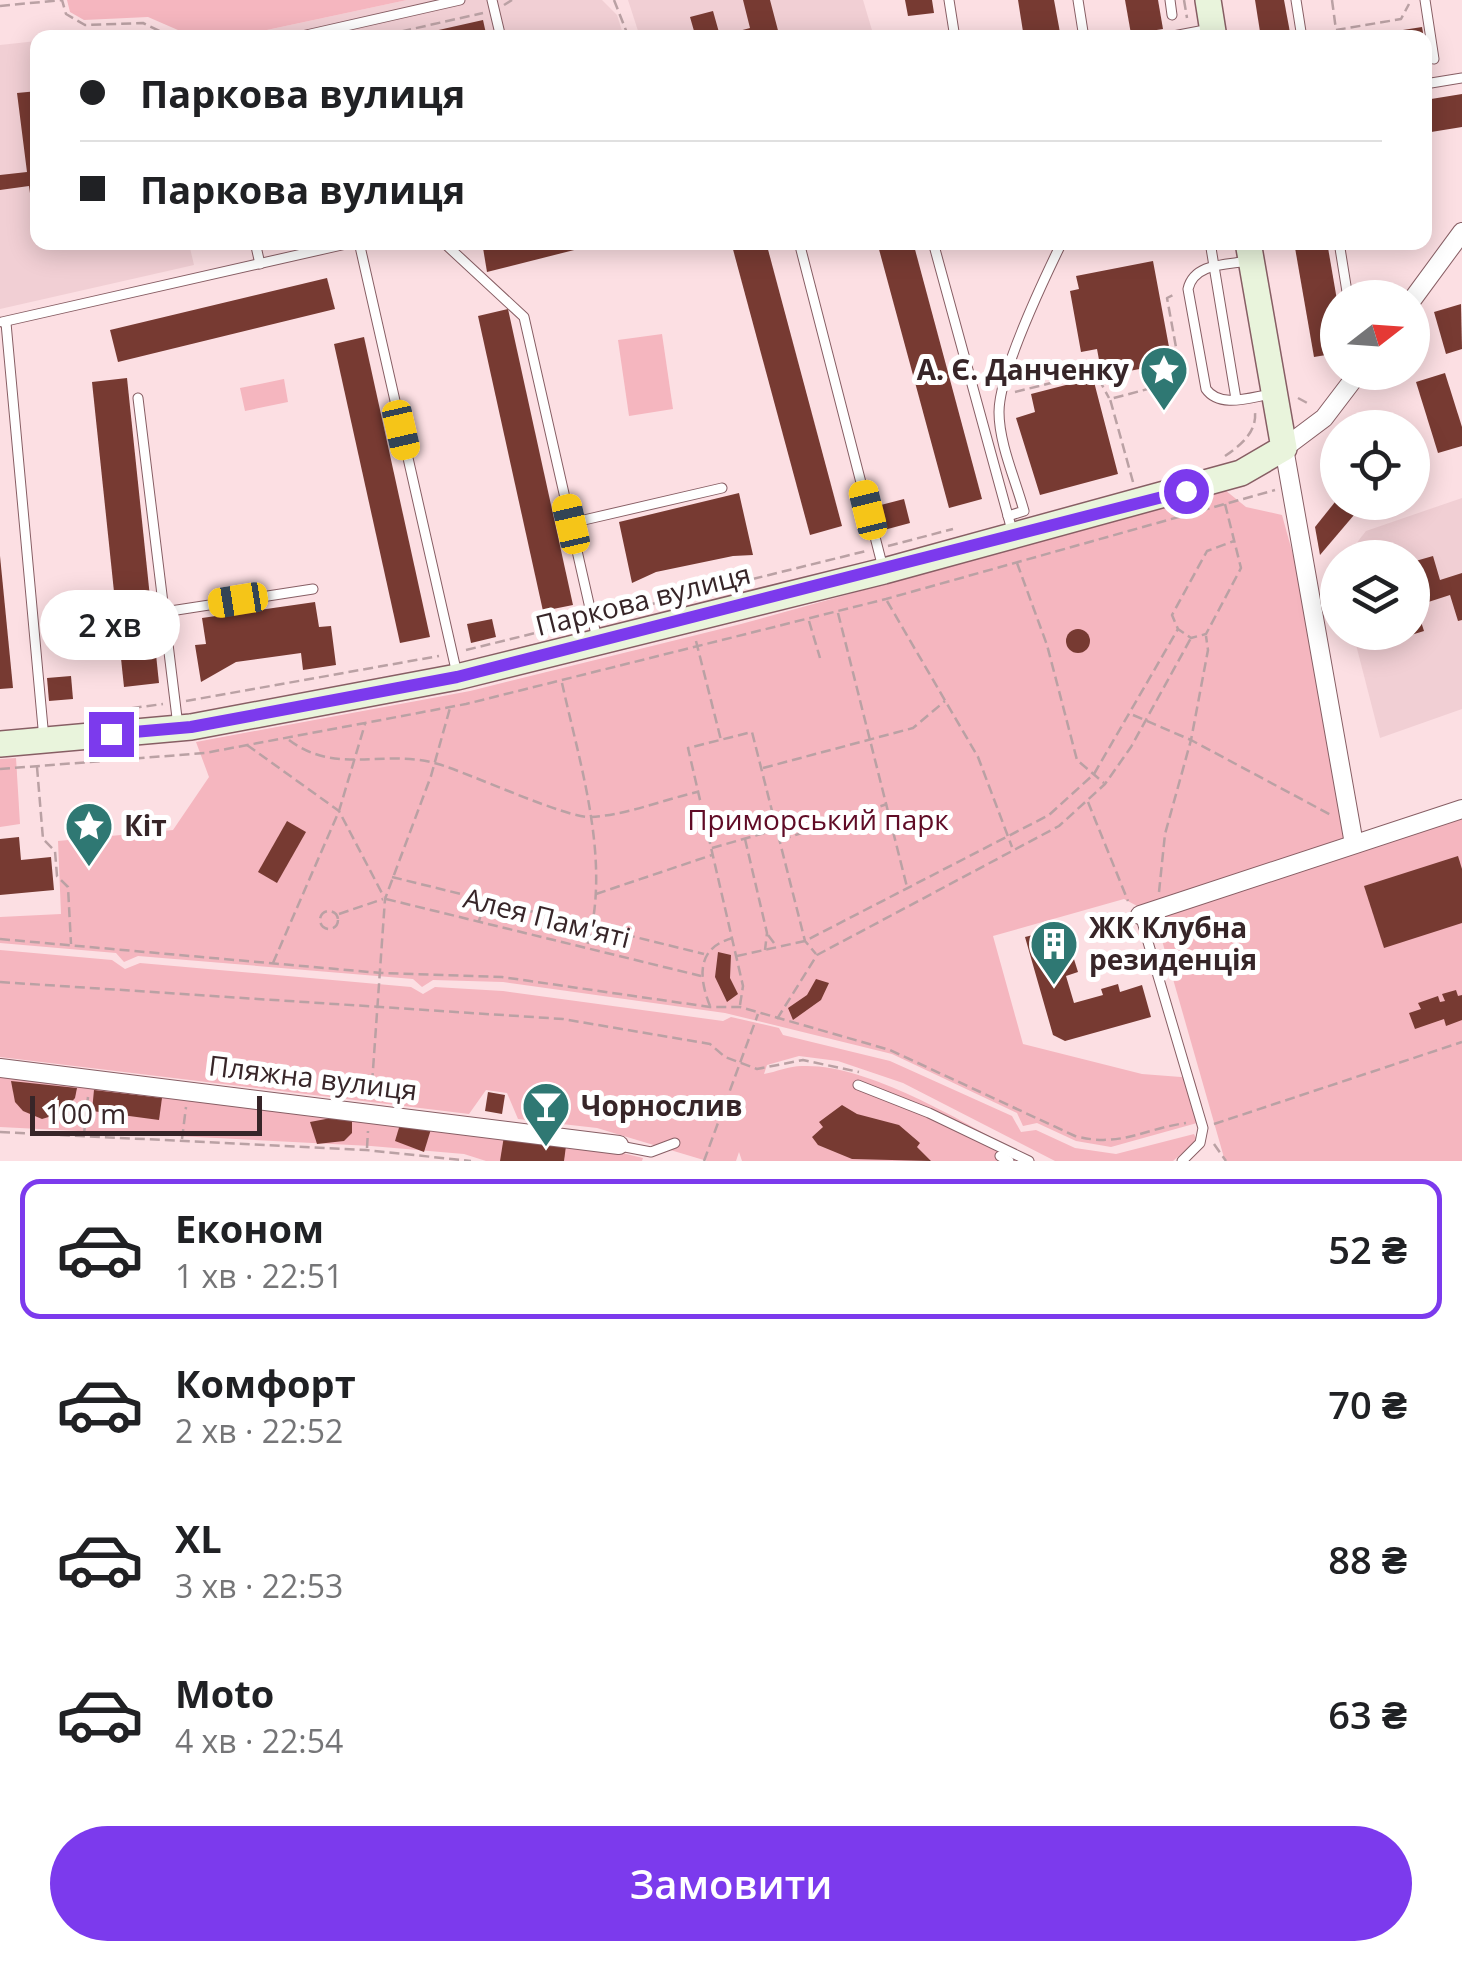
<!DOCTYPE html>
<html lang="uk">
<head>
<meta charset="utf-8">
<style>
  :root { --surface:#fff; --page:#f6f6f6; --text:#202124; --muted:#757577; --line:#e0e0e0; --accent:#7c3aed }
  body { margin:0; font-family:"Open Sans",sans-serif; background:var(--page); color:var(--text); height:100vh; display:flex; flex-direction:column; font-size:38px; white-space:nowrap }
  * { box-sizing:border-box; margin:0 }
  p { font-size:32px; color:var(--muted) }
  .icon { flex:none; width:55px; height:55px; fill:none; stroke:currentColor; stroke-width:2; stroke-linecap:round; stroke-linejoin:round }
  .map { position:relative; height:1161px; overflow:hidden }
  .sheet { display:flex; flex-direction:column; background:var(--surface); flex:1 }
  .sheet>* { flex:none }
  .hud { position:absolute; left:30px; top:30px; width:1402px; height:220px; border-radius:20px; box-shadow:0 5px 25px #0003; display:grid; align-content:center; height:220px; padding:0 50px; background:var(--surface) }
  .needle { width:65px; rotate:73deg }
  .tools { position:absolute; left:1320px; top:280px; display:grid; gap:20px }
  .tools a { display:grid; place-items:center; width:110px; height:110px; border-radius:50%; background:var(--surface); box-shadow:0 5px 25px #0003; font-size:50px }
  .scale { position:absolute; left:30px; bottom:25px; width:232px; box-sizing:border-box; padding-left:10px; border:5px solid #372528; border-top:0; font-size:28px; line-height:35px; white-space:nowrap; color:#372528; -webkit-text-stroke:8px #fff; paint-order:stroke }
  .end { position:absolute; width:45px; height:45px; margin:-22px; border:12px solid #7c3aed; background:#fff; box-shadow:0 0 0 5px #fff }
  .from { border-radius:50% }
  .bubble { position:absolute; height:70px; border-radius:35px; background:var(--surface); box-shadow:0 5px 25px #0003; font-size:32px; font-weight:600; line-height:70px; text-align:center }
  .car { position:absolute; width:30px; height:60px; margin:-30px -15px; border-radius:12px; box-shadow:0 0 8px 2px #0007; background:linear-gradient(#f5c518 24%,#345 0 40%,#f5c518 0 76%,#345 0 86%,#f5c518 0) }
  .hud b { display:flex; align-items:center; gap:35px; height:95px; font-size:38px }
  .hud b+b { border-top:2px solid var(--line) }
  .hud i { width:25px; height:25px; background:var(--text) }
  ul { padding:18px 0 0; list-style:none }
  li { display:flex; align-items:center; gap:30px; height:140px; margin:0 20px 15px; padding:0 30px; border:5px solid transparent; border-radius:20px }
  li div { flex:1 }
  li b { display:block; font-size:38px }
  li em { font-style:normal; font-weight:600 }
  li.selected { border-color:var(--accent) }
  li>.icon { width:90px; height:90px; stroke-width:1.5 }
  .button { display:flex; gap:20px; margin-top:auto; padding:20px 50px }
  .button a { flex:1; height:115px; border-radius:60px; background:var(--accent); color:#fff; font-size:40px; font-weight:600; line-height:115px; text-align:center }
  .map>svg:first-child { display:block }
  .built { fill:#f1cfd4 }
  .green { fill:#f5b6bf }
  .building { fill:#773a32 }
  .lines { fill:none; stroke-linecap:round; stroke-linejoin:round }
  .lane-casing { stroke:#875e64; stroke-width:11 }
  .street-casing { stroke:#875e64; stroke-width:20 }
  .secondary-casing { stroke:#875e64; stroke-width:28 }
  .path { stroke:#baa1a4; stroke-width:2.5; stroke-dasharray:10 5; stroke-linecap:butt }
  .lane { stroke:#fff; stroke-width:9 }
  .street { stroke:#fff; stroke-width:18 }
  .secondary { stroke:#e9f4dc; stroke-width:25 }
  .route { stroke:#7c3aed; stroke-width:12 }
  .labels { text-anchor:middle; stroke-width:10; stroke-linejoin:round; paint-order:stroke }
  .poi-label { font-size:28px; font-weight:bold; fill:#372528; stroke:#fff; text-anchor:start }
  .street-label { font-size:28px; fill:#372528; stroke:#fff }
  .park-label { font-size:28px; fill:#600b26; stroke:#fff }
</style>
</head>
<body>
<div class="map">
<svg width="1462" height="1161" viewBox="0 0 1462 1161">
  <rect width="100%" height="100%" fill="#fcdfe3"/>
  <!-- built -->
  <g class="built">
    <path d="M 407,0 L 602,0 L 617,15 L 624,37 L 230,38 Z"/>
    <path d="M 628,0 L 863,0 L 874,37 L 640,37 Z"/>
    <path d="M 37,41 L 38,242 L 215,243 L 190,248 L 194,265 L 0,309 L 0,45 Z"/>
    <path d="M 1462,498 L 1462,709 L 1380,738 L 1353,633 L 1412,632 L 1412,558 L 1345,558 L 1366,531 Z"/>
  </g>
  <!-- green -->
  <g class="green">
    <path d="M 67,0 L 407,0 L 230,38 L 194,37 L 148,17 L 84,20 L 70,12 Z"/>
    <path d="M 662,334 L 673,409 L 629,416 L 618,340 Z"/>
    <path d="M 284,379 L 288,402 L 245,411 L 240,388 Z"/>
    <path d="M 1225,490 L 1246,507 L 1282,515 L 1295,562 L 1348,841 L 1141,908 L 1124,899 L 993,936 L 1023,1044 L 1142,1074 L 1194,1078 L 1202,1106 L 1197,1123 L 1111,1147 L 1076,1141 L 1037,1123 L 1023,1126 L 1017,1113 L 892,1054 L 725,1013 L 503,982 L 433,980 L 422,987 L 413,979 L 138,956 L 124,962 L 116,953 L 0,943 L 0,917 L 61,914 L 58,841 L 173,830 L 209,777 L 196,742 L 470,691 L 741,624 Z"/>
    <path d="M 16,758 L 20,824 L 0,827 L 0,759 Z"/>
    <path d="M 1462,816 L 1462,1161 L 1225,1161 L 1155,916 Z"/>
    <path d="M 0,950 L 112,960 L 125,969 L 140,963 L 411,987 L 423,994 L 435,987 L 503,991 L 723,1021 L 731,1017 L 779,1028 L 783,1035 L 890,1061 L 1012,1116 L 1021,1132 L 1036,1130 L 1075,1148 L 1116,1154 L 1194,1134 L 1197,1140 L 1173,1161 L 1055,1161 L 903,1083 L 838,1061 L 799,1056 L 767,1065 L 764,1074 C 776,1072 789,1066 802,1066 C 871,1063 974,1129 1035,1161 L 742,1161 L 739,1152 L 736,1161 L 707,1161 L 597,1128 L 518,1119 L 507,1093 L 486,1090 L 469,1114 L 0,1057 Z"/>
    <path d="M 0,1073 L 618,1152 L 643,1158 L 642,1161 L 486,1161 L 464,1154 L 371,1146 L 0,1127 Z"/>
  </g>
  <!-- building -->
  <g class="building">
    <path d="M 743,0 L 770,0 L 780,38 L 696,38 L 690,17 L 713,11 L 720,36 L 750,28 Z"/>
    <path d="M 905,0 L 932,0 L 934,13 L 908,16 Z"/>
    <path d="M 1018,0 L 1054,0 L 1061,38 L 1024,38 Z"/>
    <path d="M 1125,0 L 1158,0 L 1163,29 L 1131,34 Z"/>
    <path d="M 1255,0 L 1284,0 L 1291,38 L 1261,38 Z"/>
    <path d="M 483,20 L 487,38 L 412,38 L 412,36 Z"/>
    <path d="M 1422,27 L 1424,38 L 1371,38 L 1371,35 Z"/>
    <path d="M 38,91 L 38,215 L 33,215 L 29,186 L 0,190 L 0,175 L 27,172 L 17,93 Z"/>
    <path d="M 1462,94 L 1462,127 L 1425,133 L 1425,100 Z"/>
    <path d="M 482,242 L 598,242 L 598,244 L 487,272 Z"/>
    <path d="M 731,242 L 766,242 L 842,526 L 810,535 Z"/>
    <path d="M 877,242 L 913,242 L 982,499 L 949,508 Z"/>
    <path d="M 1294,242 L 1327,242 L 1338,306 L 1338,353 L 1314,357 Z"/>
    <path d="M 1153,261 L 1172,363 L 1102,376 L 1097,349 L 1081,352 L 1070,291 L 1079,289 L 1076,276 Z"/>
    <path d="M 327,278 L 335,309 L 118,362 L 110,330 Z"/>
    <path d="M 1461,304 L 1462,349 L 1446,354 L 1434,312 Z"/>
    <path d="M 508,309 L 573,605 L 543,611 L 478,316 Z"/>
    <path d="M 364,337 L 430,637 L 400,643 L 334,344 Z"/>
    <path d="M 1445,373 L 1462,427 L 1462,446 L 1438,453 L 1416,382 Z"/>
    <path d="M 127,378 L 159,683 L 124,687 L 92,382 Z"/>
    <path d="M 1093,378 L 1118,474 L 1040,495 L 1016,418 L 1035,412 L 1031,394 Z"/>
    <path d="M 739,493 L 753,555 L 733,556 L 656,572 L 632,583 L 619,522 Z"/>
    <path d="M 904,499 L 910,523 L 884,530 L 877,506 Z"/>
    <path d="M 1335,502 L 1354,515 L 1320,555 L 1315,527 Z"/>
    <path d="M 0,556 L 13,688 L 0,689 Z"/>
    <path d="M 1433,556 L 1440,580 L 1462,573 L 1462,620 L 1458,621 L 1450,595 L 1416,606 L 1424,631 L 1395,640 L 1393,632 L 1412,632 L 1412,562 Z"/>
    <path d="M 315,602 L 319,627 L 331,626 L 336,665 L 303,670 L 301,653 L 236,662 L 201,682 L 195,645 L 206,644 L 202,618 Z"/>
    <path d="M 492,619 L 496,637 L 471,643 L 467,624 Z"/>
    <circle cx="1078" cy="641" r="12"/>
    <path d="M 71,676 L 73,699 L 49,701 L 47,678 Z"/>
    <path d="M 287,821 L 306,832 L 277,883 L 258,872 Z"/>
    <path d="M 19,837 L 21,860 L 51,857 L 54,890 L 0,895 L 0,839 Z"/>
    <path d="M 1458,856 L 1462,869 L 1462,923 L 1384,948 L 1364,886 Z"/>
    <path d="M 1053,930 L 1061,959 L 1073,956 L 1078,972 L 1066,976 L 1074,1003 L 1103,995 L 1101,989 L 1118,984 L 1120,992 L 1142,985 L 1151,1017 L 1065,1041 L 1053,1035 L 1025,937 Z"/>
    <path d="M 718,952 L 731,955 L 730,978 L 738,994 L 727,1002 L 715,977 Z"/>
    <path d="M 816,979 L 829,983 L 821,1000 L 793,1020 L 788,1008 L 807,995 Z"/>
    <path d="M 1456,990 L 1458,996 L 1462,995 L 1462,1020 L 1446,1026 L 1444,1019 L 1415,1029 L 1409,1013 L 1421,1009 L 1418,1003 L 1438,996 L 1440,1002 L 1445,1001 L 1442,994 Z"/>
    <path d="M 11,1081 L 77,1088 L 75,1098 L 62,1113 L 42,1119 L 23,1111 L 15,1102 Z"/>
    <path d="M 94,1090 L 162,1098 L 159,1120 L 92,1111 Z"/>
    <path d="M 488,1092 L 505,1095 L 502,1114 L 485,1111 Z"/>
    <path d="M 842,1105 L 857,1114 L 899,1125 L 920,1143 L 917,1147 L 931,1161 L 852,1159 L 818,1145 L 812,1137 L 823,1127 L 819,1122 Z"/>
    <path d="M 352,1114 L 352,1133 L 344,1141 L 317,1144 L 310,1122 Z"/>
    <path d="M 401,1121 L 431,1129 L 424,1152 L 395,1141 Z"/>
    <path d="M 504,1136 L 566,1146 L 564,1161 L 500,1161 Z"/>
  </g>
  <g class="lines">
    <!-- lane casing -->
    <g class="lane-casing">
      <g id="lane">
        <path d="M 492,0 L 501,38"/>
        <path d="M 949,0 L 955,38"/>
        <path d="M 1078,0 L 1084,38"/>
        <path d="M 1170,0 L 1172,15"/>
        <path d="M 1296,0 L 1302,38"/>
        <path d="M 1425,0 L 1434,59"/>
        <path d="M 293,38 L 460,0"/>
        <path d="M 1163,38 L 1210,29"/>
        <path d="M 1425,84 L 1462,78"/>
        <path d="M 255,242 L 260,264"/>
        <path d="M 359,242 L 457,674"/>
        <path d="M 443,242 L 524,317 L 597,639"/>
        <path d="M 799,242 L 883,568"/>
        <path d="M 933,242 L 1013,534"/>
        <path d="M 1210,242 L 1236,399"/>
        <path d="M 1339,242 L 1348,298"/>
        <path d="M 1248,261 C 1226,265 1194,263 1188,289 L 1206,389 C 1220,409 1251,397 1272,394"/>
        <path d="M 2,322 L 355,242"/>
        <path d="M 6,323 L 44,739"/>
        <path d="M 138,398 L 178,726"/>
        <path d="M 1008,516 L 1024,511 C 1016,481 999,444 999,412 C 999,374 1044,279 1062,242"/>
        <path d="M 571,523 L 722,488"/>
        <path d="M 164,612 L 313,589"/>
        <path d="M 1140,915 L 1203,1128 L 1200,1143 L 1182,1161"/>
        <path d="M 858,1085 L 929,1113 L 1029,1161"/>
        <path d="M 620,1146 L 651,1152 L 675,1143"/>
        <path d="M 1000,1156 L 1009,1161"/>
      </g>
    </g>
    <!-- street casing -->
    <g class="street-casing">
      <g id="street">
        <path d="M 1412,300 L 1462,232"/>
        <path d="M 1354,844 L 1284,448 L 1324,418 L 1359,372"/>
        <path d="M 1140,915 L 1462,809"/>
        <path d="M 0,1068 L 619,1145"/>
      </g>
    </g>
    <!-- secondary casing -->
    <g class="secondary-casing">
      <g id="secondary">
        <path d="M 1208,0 L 1214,38"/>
        <path d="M 0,744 L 191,727 L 457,677 L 884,571 L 1241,473 L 1284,448 L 1248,242"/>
      </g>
    </g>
    <!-- path -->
    <g class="path">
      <path d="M 614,0 L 629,38"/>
      <path d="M 1184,0 L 1187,18"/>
      <path d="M 1332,0 L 1336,30 L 1401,19 L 1409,4"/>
      <path d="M 504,5 L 512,0"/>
      <path d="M 0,6 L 62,0 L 66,14 L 85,25 L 143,23 L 174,38"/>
      <path d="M 372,38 L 483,13"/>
      <path d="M 1015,392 L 1095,372 L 1109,398"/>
      <path d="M 1298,398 L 1311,405"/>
      <path d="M 1225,456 C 1241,445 1257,432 1255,412"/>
      <path d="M 1133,482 L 1110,399 L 1182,380 L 1167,298 L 1175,294"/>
      <path d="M 1225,504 L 1241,568 L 1206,634 L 1191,638 L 1178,629 L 1172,615 L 1207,551 L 1234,541"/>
      <path d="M 888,546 L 953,529"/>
      <path d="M 1017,563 L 1047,645 L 1077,760 L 1104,783"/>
      <path d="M 887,601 L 978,757 L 1012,847"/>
      <path d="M 838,613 L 907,887"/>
      <path d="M 607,615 L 866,551"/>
      <path d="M 809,621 L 820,658"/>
      <path d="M 696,641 L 721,740"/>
      <path d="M 466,650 L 580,622"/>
      <path d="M 562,683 C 580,765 612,863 587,946"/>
      <path d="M 186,701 L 439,656"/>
      <path d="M 87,714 L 163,704"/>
      <path d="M 1133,715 L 1191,740 L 1331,815"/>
      <path d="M 289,740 C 337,776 384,748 438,764 C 469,773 568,819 591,817 C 626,815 663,800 697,792"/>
      <path d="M 247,745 L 339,811 L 384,897"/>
      <path d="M 37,767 L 43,839 L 55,851 L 57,876 L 68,887 L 71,944"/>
      <path d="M 763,768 L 913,728 L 945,701"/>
      <path d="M 0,769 L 205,753 L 466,704 L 886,599 L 1275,490"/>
      <path d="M 1088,802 L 1128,901"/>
      <path d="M 745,839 L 767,933 L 765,950"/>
      <path d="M 781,840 L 887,804"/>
      <path d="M 712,848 L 775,830"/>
      <path d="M 392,877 L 704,954"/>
      <path d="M 1159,892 L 1165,834 L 1191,740 L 1208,650 L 1206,636"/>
      <path d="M 596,894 L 712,855"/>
      <path d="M 386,899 L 701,976"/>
      <circle cx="329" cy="920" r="9"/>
      <path d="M 339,914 L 383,899"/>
      <path d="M 479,921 L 485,901"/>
      <path d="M 768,935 L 777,947"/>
      <path d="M 0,939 L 381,973 L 502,977 L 710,1007 L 740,1007 L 890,1050 L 1075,1136 C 1120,1148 1143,1129 1186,1123"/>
      <path d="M 737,956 L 805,941 L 1049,815 L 1094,774 L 1178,629"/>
      <path d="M 273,963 L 339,811 L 365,724"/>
      <path d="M 0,982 L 563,1019 L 710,1044 L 725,1057 L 757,1069 L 803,1060 L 859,1072"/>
      <path d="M 740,1005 L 743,986 L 688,748 L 752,732 L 805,941 L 816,954"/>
      <path d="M 710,1006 C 698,976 697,947 733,938"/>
      <path d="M 777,1019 L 817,955 L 1059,826 L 1105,784 L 1131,747 L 1191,638"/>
      <path d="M 371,1098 L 385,899 L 431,776 L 450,708"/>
      <path d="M 1214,1124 L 1462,1042"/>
      <path d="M 0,1132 L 366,1150 L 471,1161"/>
      <path d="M 84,1134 L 88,1097"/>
      <path d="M 182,1139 L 186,1107"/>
      <path d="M 1214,1144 L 1226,1161"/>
      <path d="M 367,1148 L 368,1131"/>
      <path d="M 704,1161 L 758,1014"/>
    </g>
    <!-- lane -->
    <use href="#lane" class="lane"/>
    <!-- street -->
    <use href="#street" class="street"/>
    <!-- secondary -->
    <use href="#secondary" class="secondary"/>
  </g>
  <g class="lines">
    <!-- route -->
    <path class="route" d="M 111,734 L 191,727 L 457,677 L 1186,491"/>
  </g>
  <!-- icons -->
  <defs>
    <g id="sight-pin" transform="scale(2.5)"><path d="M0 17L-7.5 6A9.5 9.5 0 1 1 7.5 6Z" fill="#2f7873" stroke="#fff"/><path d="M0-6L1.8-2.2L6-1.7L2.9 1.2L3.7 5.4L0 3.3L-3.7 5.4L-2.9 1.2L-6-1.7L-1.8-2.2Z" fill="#fff"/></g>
    <g id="building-pin" transform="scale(2.5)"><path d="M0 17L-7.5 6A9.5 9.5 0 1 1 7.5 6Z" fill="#2f7873" stroke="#fff"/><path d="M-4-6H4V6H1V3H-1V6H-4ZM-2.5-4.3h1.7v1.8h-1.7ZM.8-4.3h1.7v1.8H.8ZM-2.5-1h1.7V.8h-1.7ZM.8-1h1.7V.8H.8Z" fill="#fff"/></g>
    <g id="bar-pin" transform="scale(2.5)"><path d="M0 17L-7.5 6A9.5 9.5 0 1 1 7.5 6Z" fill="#2f7873" stroke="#fff"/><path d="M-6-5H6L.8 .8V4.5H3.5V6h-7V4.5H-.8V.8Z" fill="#fff"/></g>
  </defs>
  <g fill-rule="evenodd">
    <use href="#sight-pin" x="1164" y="370"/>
    <use href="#sight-pin" x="89" y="826"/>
    <use href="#building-pin" x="1054" y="944"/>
    <use href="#bar-pin" x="546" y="1106"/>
  </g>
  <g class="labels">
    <!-- poi labels -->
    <g class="poi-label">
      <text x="1129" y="380" text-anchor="end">А. Є. Данченку</text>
      <text x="124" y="836">Кіт</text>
      <text x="1089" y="938">ЖК Клубна<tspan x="1089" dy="32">резиденція</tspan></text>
      <text x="581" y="1116">Чорнослив</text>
    </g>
    <!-- street labels -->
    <g class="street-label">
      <text transform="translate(643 600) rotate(-14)" y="10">Паркова вулиця</text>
      <text transform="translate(547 918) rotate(14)" y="10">Алея Пам'яті</text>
      <text transform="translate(313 1078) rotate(7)" y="10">Пляжна вулиця</text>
    </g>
    <!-- park labels -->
    <g class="park-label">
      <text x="818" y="830">Приморський парк</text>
    </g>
  </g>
</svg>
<div class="tools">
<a><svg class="needle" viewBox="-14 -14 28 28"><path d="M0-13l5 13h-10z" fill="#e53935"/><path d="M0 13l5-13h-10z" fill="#757577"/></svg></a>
<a><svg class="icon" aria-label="locate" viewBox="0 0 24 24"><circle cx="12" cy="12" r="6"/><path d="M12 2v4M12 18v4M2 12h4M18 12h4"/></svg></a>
<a><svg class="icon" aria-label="layers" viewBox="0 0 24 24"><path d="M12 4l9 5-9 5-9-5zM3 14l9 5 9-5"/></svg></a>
</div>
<div class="scale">100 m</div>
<i class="end from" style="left:1186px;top:491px"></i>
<i class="end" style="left:111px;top:734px"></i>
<div class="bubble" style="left:40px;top:590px;width:140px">2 хв</div>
<i class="car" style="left:401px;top:430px;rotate:167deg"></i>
<i class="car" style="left:868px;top:510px;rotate:346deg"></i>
<i class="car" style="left:571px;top:524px;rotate:347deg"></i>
<i class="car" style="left:238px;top:600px;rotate:261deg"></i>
<div class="hud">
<b><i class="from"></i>Паркова вулиця</b>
<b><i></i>Паркова вулиця</b>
</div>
</div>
<section class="sheet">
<ul>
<li class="selected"><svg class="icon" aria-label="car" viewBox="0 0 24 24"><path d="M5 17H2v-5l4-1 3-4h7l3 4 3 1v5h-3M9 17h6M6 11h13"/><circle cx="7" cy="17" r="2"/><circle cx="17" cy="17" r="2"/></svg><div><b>Економ</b><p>1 хв · 22:51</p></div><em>52 ₴</em></li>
<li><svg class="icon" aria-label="car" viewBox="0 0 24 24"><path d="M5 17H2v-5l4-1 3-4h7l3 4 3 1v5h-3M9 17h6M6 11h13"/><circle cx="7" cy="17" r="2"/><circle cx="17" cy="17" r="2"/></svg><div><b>Комфорт</b><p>2 хв · 22:52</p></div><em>70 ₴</em></li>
<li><svg class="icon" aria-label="car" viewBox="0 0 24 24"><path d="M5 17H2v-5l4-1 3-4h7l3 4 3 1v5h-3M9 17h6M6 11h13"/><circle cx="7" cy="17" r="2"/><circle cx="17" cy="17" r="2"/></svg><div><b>XL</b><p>3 хв · 22:53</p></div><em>88 ₴</em></li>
<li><svg class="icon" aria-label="car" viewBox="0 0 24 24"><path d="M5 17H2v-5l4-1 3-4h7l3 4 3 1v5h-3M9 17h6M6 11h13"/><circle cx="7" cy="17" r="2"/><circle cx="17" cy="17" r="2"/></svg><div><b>Moto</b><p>4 хв · 22:54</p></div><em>63 ₴</em></li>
</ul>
<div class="button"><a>Замовити</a></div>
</section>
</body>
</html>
